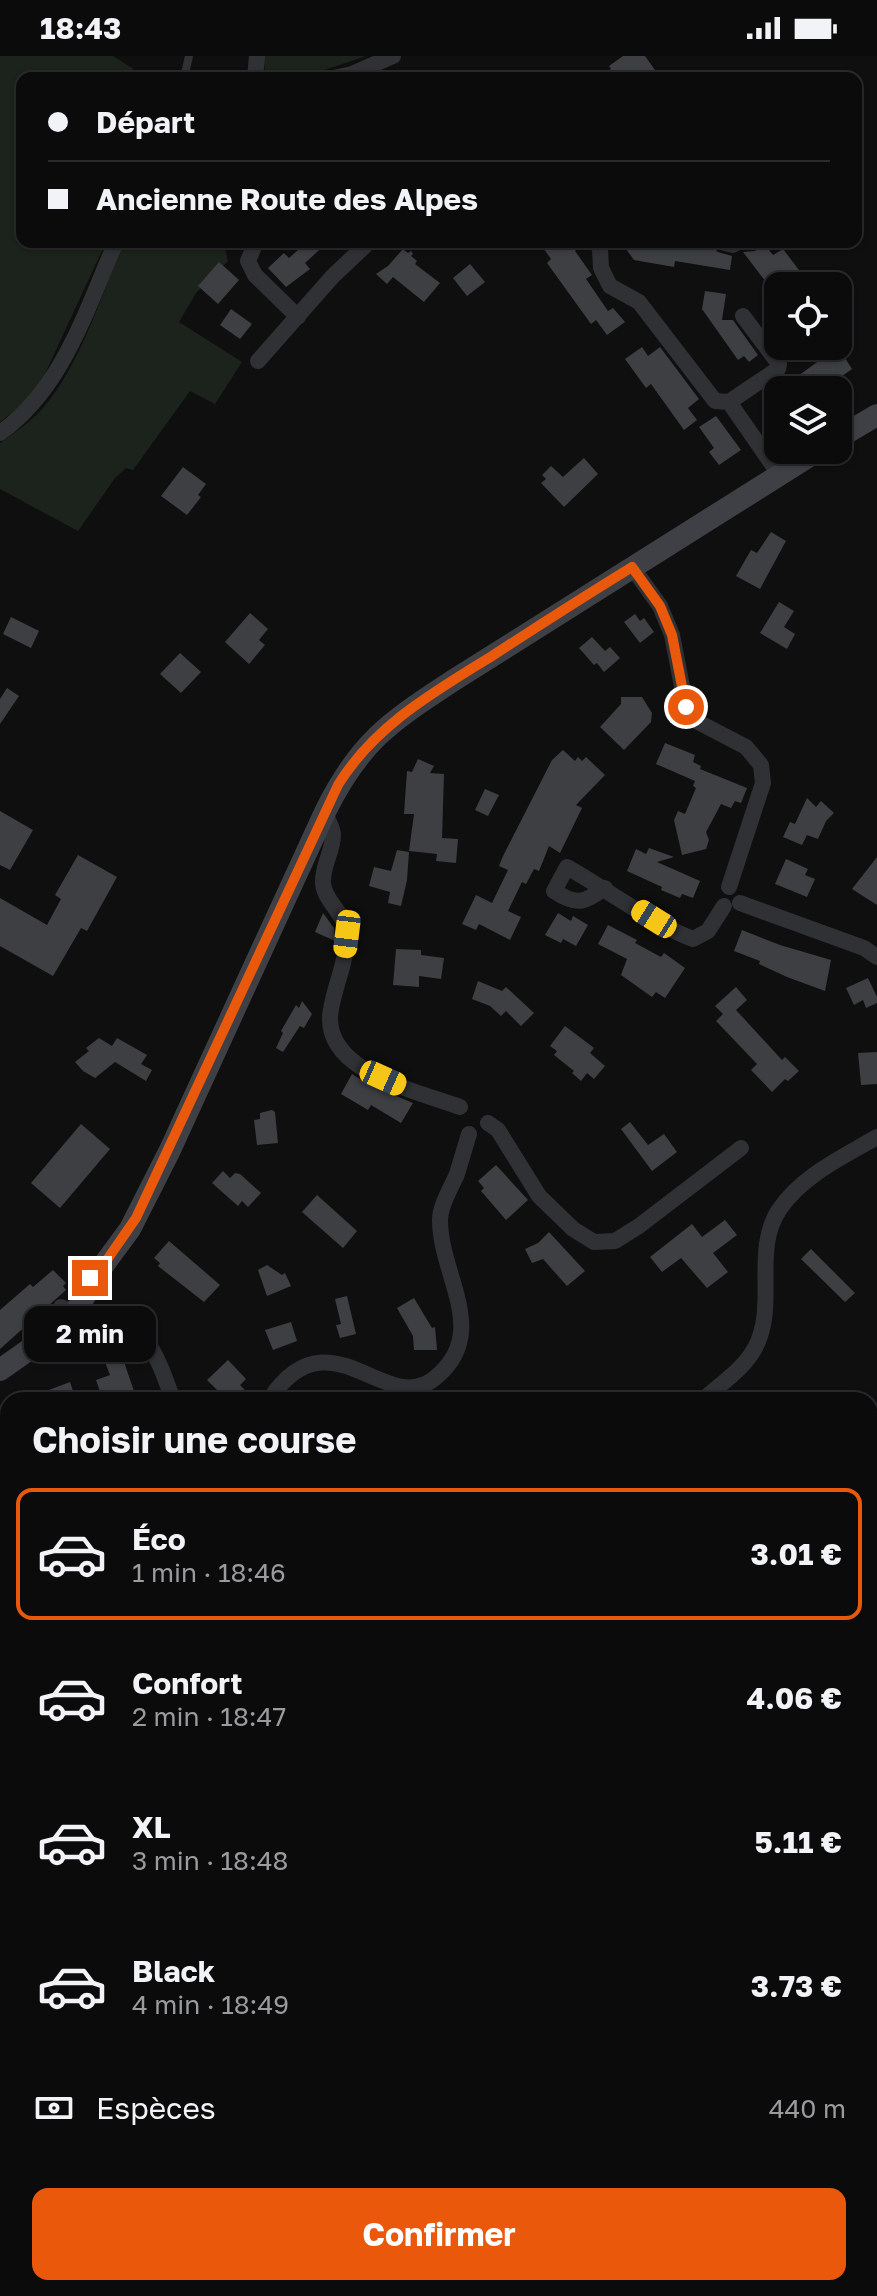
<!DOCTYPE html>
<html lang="fr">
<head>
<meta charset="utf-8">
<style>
  :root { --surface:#0b0b0c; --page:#141415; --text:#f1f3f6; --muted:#9a9b9d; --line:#2b2b2d; --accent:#ea580c }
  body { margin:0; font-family:"Golos Text",sans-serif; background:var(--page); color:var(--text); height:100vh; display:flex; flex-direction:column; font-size:30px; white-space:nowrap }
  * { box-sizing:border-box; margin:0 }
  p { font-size:26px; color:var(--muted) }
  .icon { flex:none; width:44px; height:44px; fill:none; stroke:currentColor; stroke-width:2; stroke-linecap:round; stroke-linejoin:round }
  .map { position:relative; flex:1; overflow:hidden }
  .side { position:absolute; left:0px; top:1336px; width:878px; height:904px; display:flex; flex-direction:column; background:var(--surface); border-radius:24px 24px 0 0; box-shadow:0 2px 6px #0004,0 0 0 2px var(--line) }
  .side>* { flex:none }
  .hud { position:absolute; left:16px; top:16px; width:846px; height:176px; border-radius:16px; box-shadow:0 2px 6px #0004,0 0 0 2px var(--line); display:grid; align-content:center; height:176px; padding:0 32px; background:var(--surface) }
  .controls { position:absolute; left:764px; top:216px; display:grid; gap:16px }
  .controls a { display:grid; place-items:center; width:88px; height:88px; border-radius:16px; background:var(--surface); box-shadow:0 2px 6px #0004,0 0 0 2px var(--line); font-size:40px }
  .end { position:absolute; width:36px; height:36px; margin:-18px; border:10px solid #ea580c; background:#fff; box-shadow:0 0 0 4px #fff }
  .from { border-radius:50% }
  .bubble { position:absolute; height:56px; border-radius:16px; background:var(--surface); box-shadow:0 2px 6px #0004,0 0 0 2px var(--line); font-size:26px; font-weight:700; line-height:56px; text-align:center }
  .car { position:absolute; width:24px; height:48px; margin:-24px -12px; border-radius:10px; box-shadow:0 0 6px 2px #0007; background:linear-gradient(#f5c518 24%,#345 0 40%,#f5c518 0 76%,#345 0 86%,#f5c518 0) }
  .hud b { display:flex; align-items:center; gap:28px; height:76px; font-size:30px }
  .hud b+b { border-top:2px solid var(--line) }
  .hud i { width:20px; height:20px; background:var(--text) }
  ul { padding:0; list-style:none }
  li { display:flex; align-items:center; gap:24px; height:132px; margin:0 16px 12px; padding:0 16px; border:4px solid transparent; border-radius:16px }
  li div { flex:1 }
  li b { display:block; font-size:30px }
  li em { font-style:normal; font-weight:700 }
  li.on { border-color:var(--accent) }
  li>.icon { width:72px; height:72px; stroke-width:1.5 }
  h2 { padding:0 32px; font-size:36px; line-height:96px }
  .pay { display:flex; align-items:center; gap:20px; height:88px; padding:0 32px; font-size:30px }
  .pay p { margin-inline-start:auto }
  .cta { display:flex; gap:16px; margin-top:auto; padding:16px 32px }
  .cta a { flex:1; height:92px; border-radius:16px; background:var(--accent); color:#fff; font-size:32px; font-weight:700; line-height:92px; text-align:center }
  .status { display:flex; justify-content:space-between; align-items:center; height:56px; padding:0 40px; background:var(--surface); direction:ltr }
  .status svg { height:22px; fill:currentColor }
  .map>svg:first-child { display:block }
  .green { fill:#1b231c }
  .building { fill:#3e3f43 }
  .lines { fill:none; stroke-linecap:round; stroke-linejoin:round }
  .service { stroke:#303135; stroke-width:8 }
  .minor { stroke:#303135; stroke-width:16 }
  .tertiary { stroke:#303135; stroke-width:20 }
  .secondary { stroke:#3e4045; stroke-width:22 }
  .route { stroke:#ea580c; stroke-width:10 }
</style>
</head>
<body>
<div class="status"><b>18:43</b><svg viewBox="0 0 49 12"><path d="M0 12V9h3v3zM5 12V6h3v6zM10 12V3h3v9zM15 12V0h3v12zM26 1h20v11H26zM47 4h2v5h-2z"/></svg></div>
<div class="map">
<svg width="877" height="2240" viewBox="0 0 877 2240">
  <rect width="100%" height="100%" fill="#0f0f10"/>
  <!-- green -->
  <g class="green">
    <path d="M 0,0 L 113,0 L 132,12 L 140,22 L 22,22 L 22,186 L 106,186 L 43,322 L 29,344 L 0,366 Z"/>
    <path d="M 263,0 L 366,0 L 301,22 L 266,22 Z"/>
    <path d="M 124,186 L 223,186 L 228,205 L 196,237 L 179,266 L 242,306 L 215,348 L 190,335 L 133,414 L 126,412 L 115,422 L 78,475 L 0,433 L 0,387 C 14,377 32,365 43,352 C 82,306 100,241 124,186 Z"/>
    <path d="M 877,1855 L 877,2240 L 842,2240 L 832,2236 L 833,2232 L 870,2232 L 870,1873 Z"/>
  </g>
  <!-- building -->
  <g class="building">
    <path d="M 623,0 L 645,0 L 655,14 L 644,22 L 598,22 L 611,13 L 609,10 Z"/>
    <path d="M 307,186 L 328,186 L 305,207 L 310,213 L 286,231 L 268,212 L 284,197 L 289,202 Z"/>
    <path d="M 539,186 L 585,186 L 575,195 L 592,219 L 586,223 L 608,255 L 613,252 L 625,266 L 607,279 L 596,264 L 591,268 L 547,207 L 551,203 Z"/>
    <path d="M 621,186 L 651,186 L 691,192 L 692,186 L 710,189 L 718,196 L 732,200 L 730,214 L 675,205 L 674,211 L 634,204 Z"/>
    <path d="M 764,188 L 773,199 L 783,193 L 802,218 L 794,224 L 799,230 L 769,230 L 743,196 L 755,195 Z"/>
    <path d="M 403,193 L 408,197 L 411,195 L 413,198 L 411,200 L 417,205 L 415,208 L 440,227 L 424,246 L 393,221 L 387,228 L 376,218 L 388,210 Z"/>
    <path d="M 219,206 L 239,224 L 218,248 L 198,230 Z"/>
    <path d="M 470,208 L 485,226 L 467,240 L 453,222 Z"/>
    <path d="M 705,235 L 726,238 L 722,264 L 733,264 L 758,299 L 749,306 L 744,300 L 738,304 L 702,253 Z"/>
    <path d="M 231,253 L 252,268 L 240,283 L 220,269 Z"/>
    <path d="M 843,287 L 850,298 L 845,302 L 852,313 L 838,323 L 835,319 L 814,334 L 779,334 Z"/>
    <path d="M 642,291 L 648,300 L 660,291 L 699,343 L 688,352 L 697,364 L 684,374 L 651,328 L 646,332 L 625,303 Z"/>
    <path d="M 716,360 L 741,394 L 719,409 L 709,396 L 714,392 L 699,371 Z"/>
    <path d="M 584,402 L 598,418 L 564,451 L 541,427 L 546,423 L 542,419 L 551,410 L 563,421 Z"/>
    <path d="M 183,411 L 206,428 L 198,439 L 201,441 L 187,459 L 161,440 Z"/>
    <path d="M 771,476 L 786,485 L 760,533 L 736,520 L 751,494 L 757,497 Z"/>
    <path d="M 779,546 L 794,555 L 784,571 L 795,578 L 787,593 L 760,577 Z"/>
    <path d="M 250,557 L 268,573 L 259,584 L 265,589 L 249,608 L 225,586 Z"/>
    <path d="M 635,558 L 640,565 L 644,562 L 654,576 L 640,587 L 624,566 Z"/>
    <path d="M 11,561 L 39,575 L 31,592 L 3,578 Z"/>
    <path d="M 592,581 L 605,595 L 610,591 L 620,602 L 604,616 L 597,607 L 594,609 L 579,592 Z"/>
    <path d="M 180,597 L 201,616 L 181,637 L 160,618 Z"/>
    <path d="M 7,632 L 19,640 L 0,668 L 0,643 Z"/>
    <path d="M 621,641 L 642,641 L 652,657 L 651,666 L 624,694 L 600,671 L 621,648 Z"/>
    <path d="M 665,687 L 695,699 L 693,706 L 701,710 L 700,713 L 747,732 L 741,747 L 735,745 L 731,752 L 721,748 L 706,776 L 709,784 L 706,793 L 682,799 L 674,764 L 678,755 L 685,758 L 696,732 L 693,730 L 695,725 L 656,708 Z"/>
    <path d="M 563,694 L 575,705 L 578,701 L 582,705 L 586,701 L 605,719 L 576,749 L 582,752 L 560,797 L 549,790 L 539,815 L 534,813 L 526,828 L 522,826 L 508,855 L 521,861 L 510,884 L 479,868 L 476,874 L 462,868 L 476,839 L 492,847 L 508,814 L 499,810 L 503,800 L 552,704 Z"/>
    <path d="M 418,703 L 434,710 L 430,717 L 444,718 L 442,782 L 458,783 L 456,807 L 436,805 L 437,798 L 409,795 L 414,758 L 404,758 L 407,715 L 412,716 Z"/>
    <path d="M 485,733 L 499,739 L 488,760 L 475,754 Z"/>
    <path d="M 807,742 L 816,751 L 821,745 L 834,757 L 826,765 L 818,783 L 807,779 L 802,789 L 783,781 L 790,766 L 795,768 Z"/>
    <path d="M 0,755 L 33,774 L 10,814 L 0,809 Z"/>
    <path d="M 649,792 L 674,801 L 657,806 L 700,825 L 693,842 L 682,838 L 680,842 L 661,834 L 662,831 L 627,815 L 636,793 L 646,798 Z"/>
    <path d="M 397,794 L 409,796 L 407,824 L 401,850 L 388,847 L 390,836 L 369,830 L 374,811 L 391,815 Z"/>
    <path d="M 78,799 L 117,821 L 87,875 L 81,872 L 53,920 L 0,890 L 0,842 L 47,869 L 61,843 L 55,839 Z"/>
    <path d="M 877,801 L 877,849 L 852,833 Z"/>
    <path d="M 786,803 L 808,813 L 805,819 L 815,823 L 807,841 L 775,828 Z"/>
    <path d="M 323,857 L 334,872 L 335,885 L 315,876 Z"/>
    <path d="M 558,857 L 571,865 L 573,860 L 588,869 L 576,890 L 563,883 L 561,887 L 545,879 Z"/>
    <path d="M 608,869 L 637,884 L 635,887 L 661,901 L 664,897 L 685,912 L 665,942 L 656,936 L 652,941 L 621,919 L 627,903 L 598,888 Z"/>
    <path d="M 742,874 L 780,889 L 831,904 L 825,935 L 787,921 L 759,908 L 760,905 L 734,895 Z"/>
    <path d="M 396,893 L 421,894 L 421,899 L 444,902 L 441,923 L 419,920 L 419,931 L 393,929 Z"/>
    <path d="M 868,922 L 877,941 L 877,947 L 866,952 L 863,944 L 854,949 L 846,932 Z"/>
    <path d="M 478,925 L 502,935 L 506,931 L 534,957 L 521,970 L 506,955 L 501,960 L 490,950 L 472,943 Z"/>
    <path d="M 736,931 L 747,944 L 736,954 L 782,1004 L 785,1001 L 799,1015 L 788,1025 L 785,1023 L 772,1036 L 751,1014 L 757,1008 L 716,965 L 723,958 L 715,950 Z"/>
    <path d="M 302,945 L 312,958 L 304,972 L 300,970 L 283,996 L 276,992 L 283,977 L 281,975 L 296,949 L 299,952 Z"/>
    <path d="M 565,970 L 594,992 L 590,997 L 605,1010 L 594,1023 L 587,1017 L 581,1025 L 572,1017 L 574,1015 L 554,999 L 557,995 L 550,990 Z"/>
    <path d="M 99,982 L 112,990 L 117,982 L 147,999 L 141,1008 L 152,1014 L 146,1025 L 115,1006 L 95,1022 L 83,1015 L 75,1006 L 89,995 L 86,992 Z"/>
    <path d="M 877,996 L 877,1028 L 861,1029 L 858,997 Z"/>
    <path d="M 352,1018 L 370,1029 L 413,1047 L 401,1067 L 371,1049 L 368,1054 L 341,1038 Z"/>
    <path d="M 272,1054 L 275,1056 L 278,1087 L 257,1089 L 254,1064 L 260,1063 L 260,1057 Z"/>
    <path d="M 630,1066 L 648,1089 L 664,1078 L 677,1096 L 652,1115 L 621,1073 Z"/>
    <path d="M 81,1068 L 110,1093 L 60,1152 L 31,1127 Z"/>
    <path d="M 496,1109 L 528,1144 L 506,1164 L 481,1135 L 484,1132 L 478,1125 Z"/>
    <path d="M 223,1115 L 230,1122 L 235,1117 L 240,1118 L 261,1137 L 248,1151 L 242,1145 L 238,1150 L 212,1127 Z"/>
    <path d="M 317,1139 L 357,1175 L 343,1192 L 302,1156 Z"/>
    <path d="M 725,1164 L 737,1179 L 713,1197 L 728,1216 L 707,1232 L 681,1202 L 662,1216 L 650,1201 L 692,1168 L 702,1181 Z"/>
    <path d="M 549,1176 L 585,1215 L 567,1230 L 543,1203 L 532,1207 L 525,1193 L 538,1187 Z"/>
    <path d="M 169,1185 L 220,1229 L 204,1246 L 158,1210 L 160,1207 L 154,1202 Z"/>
    <path d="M 811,1193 L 855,1237 L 845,1246 L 801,1203 Z"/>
    <path d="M 267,1209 L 282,1219 L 285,1217 L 291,1230 L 267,1240 L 258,1214 Z"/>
    <path d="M 53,1214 L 66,1227 L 63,1230 L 66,1234 L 0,1293 L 0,1254 L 30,1228 L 33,1231 Z"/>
    <path d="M 347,1240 L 356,1278 L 340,1282 L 336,1269 L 341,1268 L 335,1243 Z"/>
    <path d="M 414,1242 L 432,1272 L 435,1271 L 437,1294 L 414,1294 L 413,1280 L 397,1252 Z"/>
    <path d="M 291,1266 L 297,1285 L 273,1294 L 265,1274 Z"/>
    <path d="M 122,1300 L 137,1344 L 103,1344 L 96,1324 L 110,1319 L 105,1306 Z"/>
    <path d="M 228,1304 L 246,1323 L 240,1329 L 254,1344 L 227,1344 L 207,1324 Z"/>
    <path d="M 70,1326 L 76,1344 L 25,1344 L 25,1343 Z"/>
  </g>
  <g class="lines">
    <!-- service -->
    <g class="service">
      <path d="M 184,22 L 189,0"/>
      <path d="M 97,2232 L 100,2240"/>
      <path d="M 488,2240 L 534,2232"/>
    </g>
    <!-- minor -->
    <g class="minor">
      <path d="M 255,22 L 257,0"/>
      <path d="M 333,22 L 352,18 L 393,0"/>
      <path d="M 256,186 L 248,205 L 255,219 L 298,261"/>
      <path d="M 596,186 L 600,193 L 601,212 L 610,230 L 639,246 L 715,345 L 729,346 L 779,418"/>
      <path d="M 721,186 L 733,189 L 738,186"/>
      <path d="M 258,305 L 333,220 L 369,186"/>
      <path d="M 729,346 L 778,313 L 779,308 L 743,260"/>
      <path d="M 0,377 C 63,332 86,254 116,186"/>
      <path d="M 632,511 L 660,550 L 672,579 L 686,651 L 698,666 L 746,691 L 761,709 L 763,727 L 729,831"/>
      <path d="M 325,756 C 327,763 333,772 333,779 C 333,795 322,810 323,827 C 324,845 344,856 346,875 C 349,901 335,928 331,953 C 319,1015 417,1035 460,1051"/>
      <path d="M 605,832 C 583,847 577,850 554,835 L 567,811 C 606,833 653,868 693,883 L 708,875 L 724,850"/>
      <path d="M 740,847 L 864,892 L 877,901"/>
      <path d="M 488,1067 L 498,1074 L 539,1140 L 573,1173 L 594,1186 L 615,1185 L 639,1170 L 741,1092"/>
      <path d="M 82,1265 C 142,1253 156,1296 173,1344"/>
      <path d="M 36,1273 L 37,1288 C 60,1305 84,1281 80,1259 L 61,1251"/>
      <path d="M 269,1344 C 330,1252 386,1363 435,1322 C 491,1277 440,1220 440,1164 C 440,1149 451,1132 457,1118 C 461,1105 465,1091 469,1078"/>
      <path d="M 703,1344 C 720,1328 743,1314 755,1292 C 778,1249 752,1195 779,1154 C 801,1120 843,1101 877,1081"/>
      <path d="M 850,2232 L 862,2240"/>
    </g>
    <!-- tertiary -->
    <g class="tertiary">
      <path d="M 870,2129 L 877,2123"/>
      <path d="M 598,2240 L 620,2232"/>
    </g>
    <!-- secondary -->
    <g class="secondary">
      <path d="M 838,382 L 877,359"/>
      <path d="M 0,1314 L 37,1288 L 76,1255 L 102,1211 L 130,1173 L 170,1094 L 325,756 C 360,685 390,666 454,624 L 819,394"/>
      <path d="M 870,2028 L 877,2025"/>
      <path d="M 0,2148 L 8,2145"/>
    </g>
  </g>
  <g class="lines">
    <!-- route -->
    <path class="route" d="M 90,1222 L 102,1211 L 136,1162 L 338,729 C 375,669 434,636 492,600 C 538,570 585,540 632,511 L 660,550 L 672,579 L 686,651"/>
  </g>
</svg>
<div class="controls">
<a><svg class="icon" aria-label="locate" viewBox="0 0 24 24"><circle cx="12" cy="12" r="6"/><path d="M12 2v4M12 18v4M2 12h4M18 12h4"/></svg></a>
<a><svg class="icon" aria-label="layers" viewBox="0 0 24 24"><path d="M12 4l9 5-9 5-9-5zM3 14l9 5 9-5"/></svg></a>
</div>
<i class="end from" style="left:686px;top:651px"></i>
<i class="end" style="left:90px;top:1222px"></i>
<div class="bubble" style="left:24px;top:1250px;width:132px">2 min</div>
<i class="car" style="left:654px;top:863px;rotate:302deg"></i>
<i class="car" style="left:347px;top:878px;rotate:187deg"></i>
<i class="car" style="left:383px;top:1022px;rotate:114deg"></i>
<div class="hud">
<b><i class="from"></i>Départ</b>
<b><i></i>Ancienne Route des Alpes</b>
</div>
<section class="side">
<h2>Choisir une course</h2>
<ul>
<li class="on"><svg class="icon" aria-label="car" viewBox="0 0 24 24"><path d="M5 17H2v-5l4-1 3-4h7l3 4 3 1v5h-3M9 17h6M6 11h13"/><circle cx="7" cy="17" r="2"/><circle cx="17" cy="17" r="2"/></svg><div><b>Éco</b><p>1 min · 18:46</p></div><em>3.01 €</em></li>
<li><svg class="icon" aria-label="car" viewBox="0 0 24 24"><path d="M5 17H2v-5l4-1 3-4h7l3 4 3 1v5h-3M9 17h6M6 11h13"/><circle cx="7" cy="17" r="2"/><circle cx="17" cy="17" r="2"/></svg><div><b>Confort</b><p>2 min · 18:47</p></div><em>4.06 €</em></li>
<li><svg class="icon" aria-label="car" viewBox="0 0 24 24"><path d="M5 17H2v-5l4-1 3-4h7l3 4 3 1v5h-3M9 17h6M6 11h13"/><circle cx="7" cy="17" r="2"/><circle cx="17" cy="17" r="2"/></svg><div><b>XL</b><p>3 min · 18:48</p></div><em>5.11 €</em></li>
<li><svg class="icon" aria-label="car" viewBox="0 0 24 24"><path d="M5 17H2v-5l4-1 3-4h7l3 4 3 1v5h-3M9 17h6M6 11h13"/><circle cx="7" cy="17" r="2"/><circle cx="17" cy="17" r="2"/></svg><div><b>Black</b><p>4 min · 18:49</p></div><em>3.73 €</em></li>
</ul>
<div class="pay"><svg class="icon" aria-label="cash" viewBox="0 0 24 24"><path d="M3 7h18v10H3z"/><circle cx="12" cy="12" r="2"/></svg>Espèces<p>440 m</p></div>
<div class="cta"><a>Confirmer</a></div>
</section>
</div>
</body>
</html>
